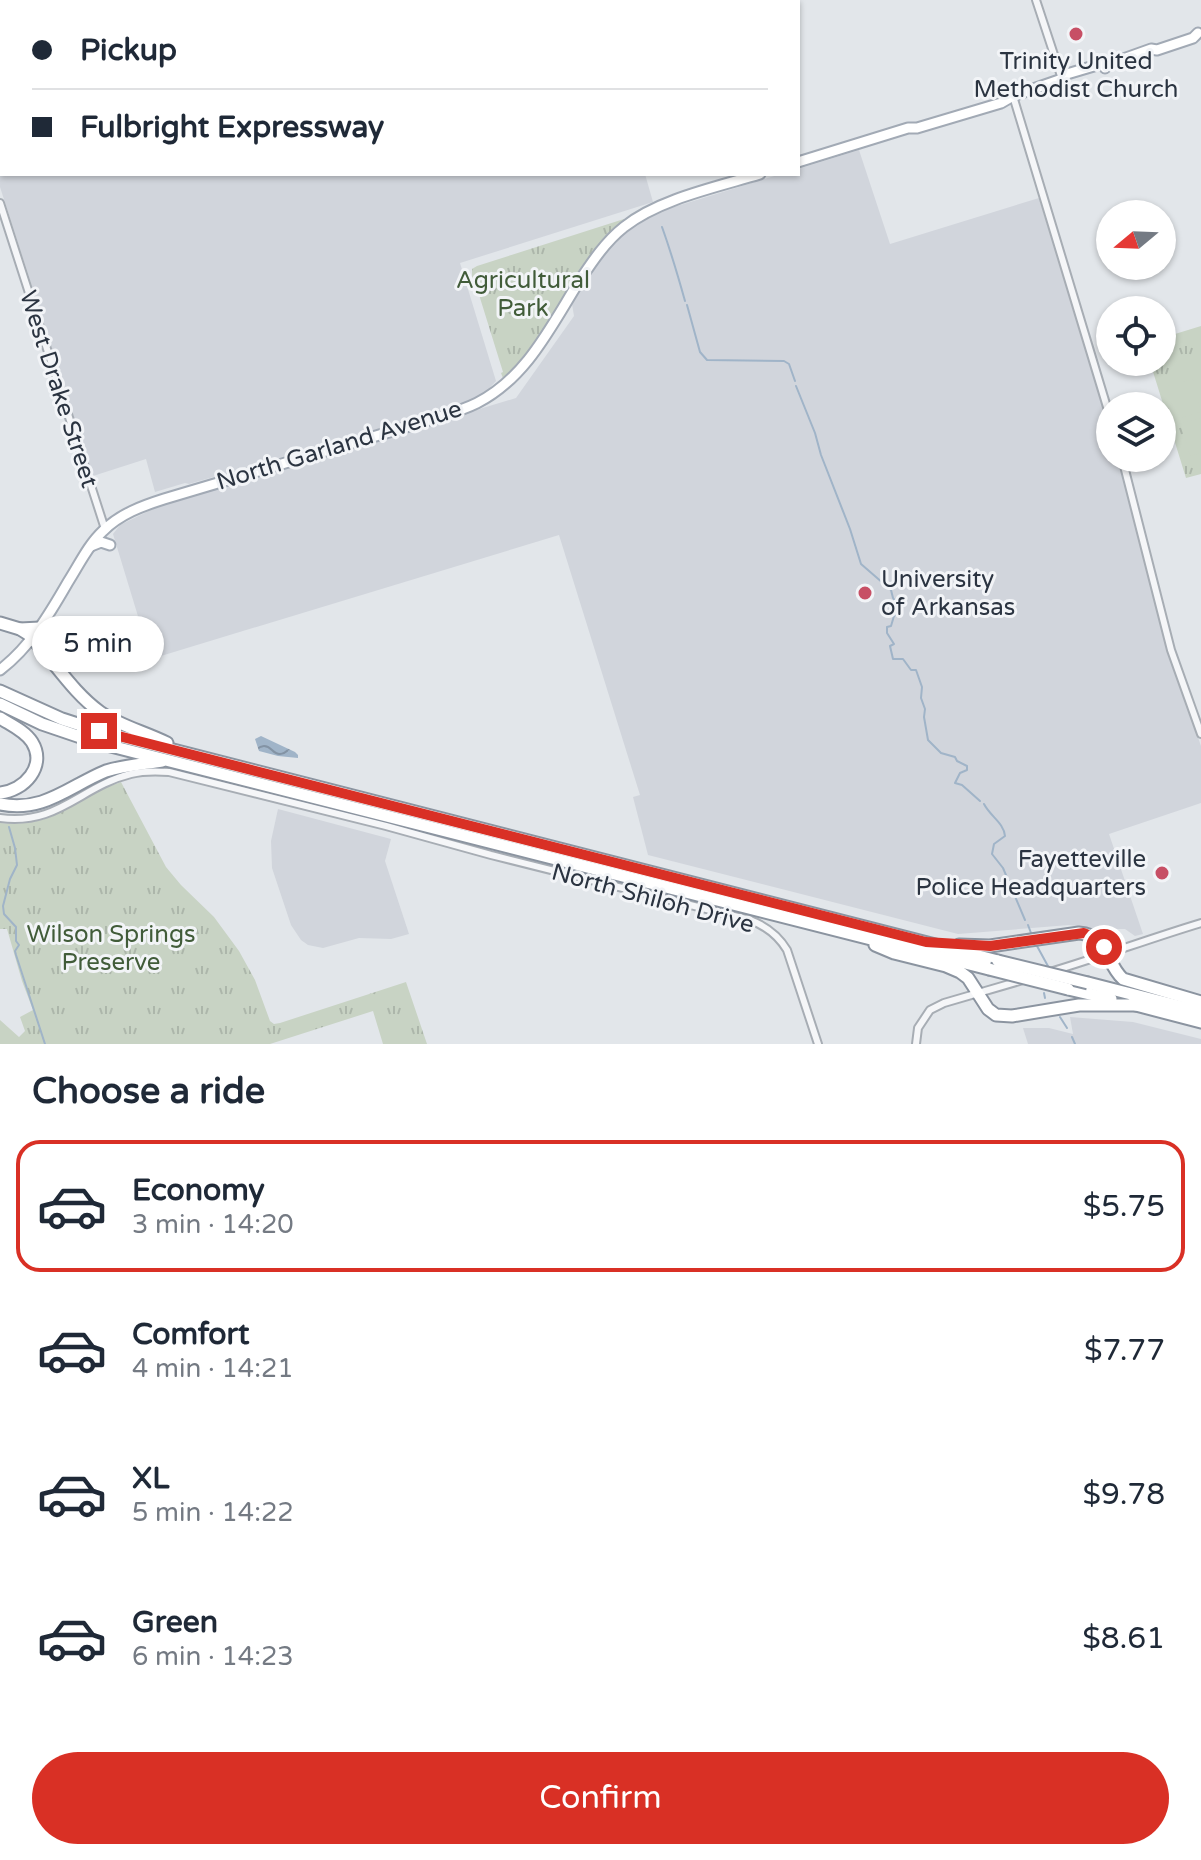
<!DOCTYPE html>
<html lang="en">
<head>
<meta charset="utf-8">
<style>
  :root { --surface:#fff; --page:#f2f2f3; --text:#1f2937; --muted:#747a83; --line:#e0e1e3; --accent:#d93025 }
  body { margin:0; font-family:"Varela Round",sans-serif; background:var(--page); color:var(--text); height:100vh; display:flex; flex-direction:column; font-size:30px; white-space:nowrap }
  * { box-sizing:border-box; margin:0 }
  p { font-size:26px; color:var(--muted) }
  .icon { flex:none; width:44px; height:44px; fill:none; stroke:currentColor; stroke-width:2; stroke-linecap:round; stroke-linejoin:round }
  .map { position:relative; height:1044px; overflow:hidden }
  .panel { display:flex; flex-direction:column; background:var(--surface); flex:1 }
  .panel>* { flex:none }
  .banner { position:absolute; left:0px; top:0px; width:800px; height:176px; box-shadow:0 2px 6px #0004; display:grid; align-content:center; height:176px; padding:0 32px; background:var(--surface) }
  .needle { width:52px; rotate:251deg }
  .buttons { position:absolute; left:1096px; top:200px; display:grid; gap:16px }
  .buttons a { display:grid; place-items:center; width:80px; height:80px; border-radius:50%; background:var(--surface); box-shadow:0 2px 6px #0004; font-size:40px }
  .end { position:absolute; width:36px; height:36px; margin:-18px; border:10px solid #d93025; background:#fff; box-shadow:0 0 0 4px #fff }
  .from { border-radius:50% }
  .bubble { position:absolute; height:56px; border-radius:28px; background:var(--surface); box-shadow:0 2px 6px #0004; font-size:26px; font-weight:600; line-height:56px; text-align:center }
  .banner b { display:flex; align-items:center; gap:28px; height:76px; font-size:30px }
  .banner b+b { border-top:2px solid var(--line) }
  .banner i { width:20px; height:20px; background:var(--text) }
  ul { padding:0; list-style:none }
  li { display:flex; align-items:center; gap:24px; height:132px; margin:0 16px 12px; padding:0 16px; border:4px solid transparent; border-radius:24px }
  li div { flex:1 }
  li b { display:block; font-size:30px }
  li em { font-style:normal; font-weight:600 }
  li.on { border-color:var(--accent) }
  li>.icon { width:72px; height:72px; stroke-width:1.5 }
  h2 { padding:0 32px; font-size:36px; line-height:96px }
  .action { display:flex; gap:16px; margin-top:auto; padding:16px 32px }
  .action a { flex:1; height:92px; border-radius:48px; background:var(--accent); color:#fff; font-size:32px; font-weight:600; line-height:92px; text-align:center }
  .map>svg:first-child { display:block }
  .built { fill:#d1d5dc }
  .park { fill:url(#park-tufts) }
  .garden { fill:#c8d3c4 }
  .water { fill:url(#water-waves) }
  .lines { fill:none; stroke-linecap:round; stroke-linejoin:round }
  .stream { stroke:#a0b4c8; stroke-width:2 }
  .minor-casing { stroke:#a7adb4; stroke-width:10 }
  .major-casing { stroke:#a2aab5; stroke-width:13 }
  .highway-casing { stroke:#8b94a0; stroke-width:15 }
  .minor { stroke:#f5f6f8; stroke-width:6 }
  .major { stroke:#fff; stroke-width:9 }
  .highway { stroke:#fff; stroke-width:11 }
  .highway-bridge-casing { stroke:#8b94a0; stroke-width:15; stroke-linecap:butt }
  .highway-bridge { stroke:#fff; stroke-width:11 }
  .route { stroke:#d93025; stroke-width:10 }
  .poi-dot { fill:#c74f65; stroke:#f2f4f7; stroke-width:3 }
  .labels { text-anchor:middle; stroke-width:6; stroke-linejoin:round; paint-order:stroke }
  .poi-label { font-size:24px; fill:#2b3441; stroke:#f2f4f7 }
  .park-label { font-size:24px; fill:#415c39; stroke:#f2f4f7 }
  .street-label { font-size:24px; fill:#2b3441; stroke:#f2f4f7 }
</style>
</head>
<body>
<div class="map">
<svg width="1201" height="1044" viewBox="0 0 1201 1044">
  <defs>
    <pattern id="park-tufts" width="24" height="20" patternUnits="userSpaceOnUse" patternTransform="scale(2)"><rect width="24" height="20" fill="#c8d3c4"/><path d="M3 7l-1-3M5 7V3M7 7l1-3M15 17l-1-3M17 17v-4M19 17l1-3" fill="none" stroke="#acb6aa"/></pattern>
    <pattern id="water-waves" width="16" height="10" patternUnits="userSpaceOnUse" patternTransform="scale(2)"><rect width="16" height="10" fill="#a0b4c8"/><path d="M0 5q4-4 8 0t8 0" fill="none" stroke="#8393a4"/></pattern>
  </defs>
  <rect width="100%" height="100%" fill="#e2e6ea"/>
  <!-- built -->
  <g class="built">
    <path d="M 0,0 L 591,0 L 592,2 L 2,2 L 2,174 L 645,174 L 653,202 L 460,263 L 496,381 L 484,394 L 450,408 L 189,484 L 185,483 L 155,492 L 146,459 L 93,476 L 0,187 Z"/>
    <path d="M 859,150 L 890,244 L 1039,198 L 1110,431 L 1110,458 L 1118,458 L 1168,652 L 1201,746 L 1201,803 L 1109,834 L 1143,934 L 1135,936 L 1125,929 L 1098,929 L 1069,925 L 958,934 L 648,855 L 633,797 L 640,795 L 559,535 L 151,659 L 113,534 L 120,525 L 159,506 L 516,398 L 574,316 L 572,304 L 597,264 L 616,241 L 636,225 L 657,213 L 674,207 L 781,174 L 798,174 L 798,169 Z"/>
    <path d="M 278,809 L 391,839 L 385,861 L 409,934 L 391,939 L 359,938 L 323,948 L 308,945 L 301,940 L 291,925 L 272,868 L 271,841 Z"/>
    <path d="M 1070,1017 L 1133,1022 L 1201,1039 L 1201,1044 L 1028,1044 L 1023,1028 L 1049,1028 L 1073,1034 Z"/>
  </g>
  <!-- park -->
  <g class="park">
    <path d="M 624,219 L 627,220 L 535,348 L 504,381 L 501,373 L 503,372 L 476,285 L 474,285 L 472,276 L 472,269 L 477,266 Z"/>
    <path d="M 1201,326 L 1201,474 L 1186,478 L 1150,362 L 1162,362 L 1162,338 Z"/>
    <path d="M 121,782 L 166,867 L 181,885 L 214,917 L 239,951 L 255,980 L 270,1021 L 274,1024 L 280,1023 L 406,982 L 427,1044 L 383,1044 L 373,1011 L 270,1044 L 0,1044 L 0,1020 L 19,1037 L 25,1031 L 20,1017 L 33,1010 L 22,981 L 7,929 L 0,929 L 0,823 C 59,828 73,798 121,782 Z"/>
  </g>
  <!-- garden -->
  <g class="garden">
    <path d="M 1193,379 L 1201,412 L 1176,419 L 1167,386 Z"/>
    <path d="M 1201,418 L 1201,453 L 1190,456 L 1181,423 Z"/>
  </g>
  <!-- water -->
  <path class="water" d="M 261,736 L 295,752 L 298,755 L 298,758 L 278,756 L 259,751 L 255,739 Z"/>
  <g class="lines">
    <!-- stream -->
    <g class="stream">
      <path d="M 662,227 C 671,252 678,276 685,301"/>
      <path d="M 687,305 L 700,352 L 707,360 L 784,361 L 789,364 L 795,381"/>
      <path d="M 796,386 L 815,433 L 821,455 L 850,529 L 861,564 L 891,590 L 893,598 L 901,608 L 894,616 L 891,626 L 887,627 L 887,633 L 894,644 L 890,646 L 893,659 L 903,659 L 911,670 L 916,670 L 922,687 L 921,698 L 925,709 L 924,717 L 928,740 L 941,753 L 955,757 L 957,761 L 967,766 L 967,770 L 960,773 L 955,783 L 962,785 L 980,801"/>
      <path d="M 984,804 C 990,816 1004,823 1005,836 L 994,844 L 992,854 L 1003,868 L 1025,920"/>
      <path d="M 9,827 L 15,848 L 17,865 L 10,879 L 3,906 L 4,914 L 16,927 L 16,941 L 19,945 L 15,951 L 16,955 L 45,1044"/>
      <path d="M 1028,925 L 1031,933"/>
      <path d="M 1037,946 L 1049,968"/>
      <path d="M 1044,993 L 1045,998"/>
      <path d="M 1060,1017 L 1067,1028"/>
      <path d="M 1072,1037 L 1075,1044"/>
    </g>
    <!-- minor casing -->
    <g class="minor-casing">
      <g id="minor">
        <path d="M 1036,0 L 1062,79"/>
        <path d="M 1013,96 L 1110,417"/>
        <path d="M 0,203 L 105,529"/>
        <path d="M 1122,458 L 1171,650 L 1201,734"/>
        <path d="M 0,818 C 58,826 81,786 131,774 C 143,771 156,771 169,772 L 386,826 L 491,855 L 750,920 C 766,926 778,935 787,950 L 818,1044"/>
        <path d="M 1053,971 C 1103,956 1151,938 1201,923"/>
        <path d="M 916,1044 L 918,1028 L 930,1010 L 944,1003 L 1023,980"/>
      </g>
    </g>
    <!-- major casing -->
    <g class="major-casing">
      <g id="major">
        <path d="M 1105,68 L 1109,64 L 1151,49 L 1157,50 L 1193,38 L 1198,33"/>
        <path d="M 798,162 L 908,128 L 917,128 L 1001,103 L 1013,96 L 1062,79 L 1067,74 L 1104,63 L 1109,64"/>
        <path d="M 91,546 L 101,542 L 110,545"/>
        <path d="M 0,670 C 30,647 49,615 68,582 C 79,565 88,545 103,531 C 120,514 142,506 164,499 L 443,416 C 455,412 467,408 477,403 C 526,378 550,328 578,283 C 592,262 605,242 624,227 C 659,199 717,187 760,174"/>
      </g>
    </g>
    <!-- highway casing -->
    <g class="highway-casing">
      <g id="highway">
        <path d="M 0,623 L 20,629 L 28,634 C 53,659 71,691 100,712 C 120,726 145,732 167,743"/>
        <path d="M 20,629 L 40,628 L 42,635 L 41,649"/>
        <path d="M 0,691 L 62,719 L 99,731 L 998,961"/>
        <path d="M 0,704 L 42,724 L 95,742 L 989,969"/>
        <path d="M 0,718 C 11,725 25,731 32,742 C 47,766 24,791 0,793"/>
        <path d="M 0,804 C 44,813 69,786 106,771 C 125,765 144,764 162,761"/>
        <path d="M 875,945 L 894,953 L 946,966 L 960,972 L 968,978 L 988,1009 L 996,1015 L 1012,1016 L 1079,1005 L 1136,1005"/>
        <path d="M 959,945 L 990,946 L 1079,933 C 1109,935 1105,963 1123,979 L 1201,1002"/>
        <path d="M 1088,983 L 1201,1012"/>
        <path d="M 1068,989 L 1111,999"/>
        <path d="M 1132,1004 L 1201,1022"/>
      </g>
    </g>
    <!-- minor -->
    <use href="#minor" class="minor"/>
    <!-- major -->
    <use href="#major" class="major"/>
    <!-- highway -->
    <use href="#highway" class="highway"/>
    <!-- highway-bridge casing -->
    <g class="highway-bridge-casing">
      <g id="highway-bridge">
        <path d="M 998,961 L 1088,983"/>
        <path d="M 989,969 L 1068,989"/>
      </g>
    </g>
    <!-- highway-bridge -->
    <use href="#highway-bridge" class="highway-bridge"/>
  </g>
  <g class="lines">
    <!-- route -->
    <path class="route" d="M 99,731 L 926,942 L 990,946 L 1084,933 L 1095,938 L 1104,947"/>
  </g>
  <!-- markers -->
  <g class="poi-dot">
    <circle cx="1076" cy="34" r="8"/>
    <circle cx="865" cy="593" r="8"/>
    <circle cx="1162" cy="873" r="8"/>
  </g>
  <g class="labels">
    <!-- poi labels -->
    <g class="poi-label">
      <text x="1076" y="69">Trinity United<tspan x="1076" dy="28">Methodist Church</tspan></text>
      <text x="881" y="587" text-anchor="start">University<tspan x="881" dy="28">of Arkansas</tspan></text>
      <text x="1146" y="867" text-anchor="end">Fayetteville<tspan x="1146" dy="28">Police Headquarters</tspan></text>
    </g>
    <!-- park labels -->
    <g class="park-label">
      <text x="523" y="288">Agricultural<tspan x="523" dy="28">Park</tspan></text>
      <text x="111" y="942">Wilson Springs<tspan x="111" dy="28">Preserve</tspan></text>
    </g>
    <!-- street labels -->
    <g class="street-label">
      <text transform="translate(59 389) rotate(72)" y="8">West Drake Street</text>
      <text transform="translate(339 445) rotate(-17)" y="8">North Garland Avenue</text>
      <text transform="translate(653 898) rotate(15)" y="8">North Shiloh Drive</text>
    </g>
  </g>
</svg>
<div class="buttons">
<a><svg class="needle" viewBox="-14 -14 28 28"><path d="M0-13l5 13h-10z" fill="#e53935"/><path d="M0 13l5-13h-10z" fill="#747a83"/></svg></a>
<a><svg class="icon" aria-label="locate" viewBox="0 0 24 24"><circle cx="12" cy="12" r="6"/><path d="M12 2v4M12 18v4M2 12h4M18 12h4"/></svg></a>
<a><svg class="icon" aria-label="layers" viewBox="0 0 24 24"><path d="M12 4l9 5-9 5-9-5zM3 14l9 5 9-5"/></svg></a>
</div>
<i class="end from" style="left:1104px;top:947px"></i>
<i class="end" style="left:99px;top:731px"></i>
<div class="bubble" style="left:32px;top:616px;width:132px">5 min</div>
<div class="banner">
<b><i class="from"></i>Pickup</b>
<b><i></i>Fulbright Expressway</b>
</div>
</div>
<section class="panel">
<h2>Choose a ride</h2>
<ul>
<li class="on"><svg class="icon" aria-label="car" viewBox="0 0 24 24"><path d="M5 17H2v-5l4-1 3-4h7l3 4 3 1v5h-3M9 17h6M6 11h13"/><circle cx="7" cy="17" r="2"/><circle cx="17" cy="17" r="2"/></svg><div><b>Economy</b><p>3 min · 14:20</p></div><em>$5.75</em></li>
<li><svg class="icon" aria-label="car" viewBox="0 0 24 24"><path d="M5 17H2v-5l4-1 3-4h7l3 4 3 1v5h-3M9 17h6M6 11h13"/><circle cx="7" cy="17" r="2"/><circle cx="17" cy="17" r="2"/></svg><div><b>Comfort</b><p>4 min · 14:21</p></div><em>$7.77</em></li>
<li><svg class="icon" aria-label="car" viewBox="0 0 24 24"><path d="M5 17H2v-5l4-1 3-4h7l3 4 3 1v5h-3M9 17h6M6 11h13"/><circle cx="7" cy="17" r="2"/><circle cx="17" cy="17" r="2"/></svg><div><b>XL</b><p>5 min · 14:22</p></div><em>$9.78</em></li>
<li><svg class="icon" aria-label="car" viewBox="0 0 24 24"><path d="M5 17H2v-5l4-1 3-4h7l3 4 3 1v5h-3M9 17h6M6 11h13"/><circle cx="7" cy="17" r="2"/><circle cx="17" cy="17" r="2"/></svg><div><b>Green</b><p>6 min · 14:23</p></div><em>$8.61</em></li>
</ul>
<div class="action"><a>Confirm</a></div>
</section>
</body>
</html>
